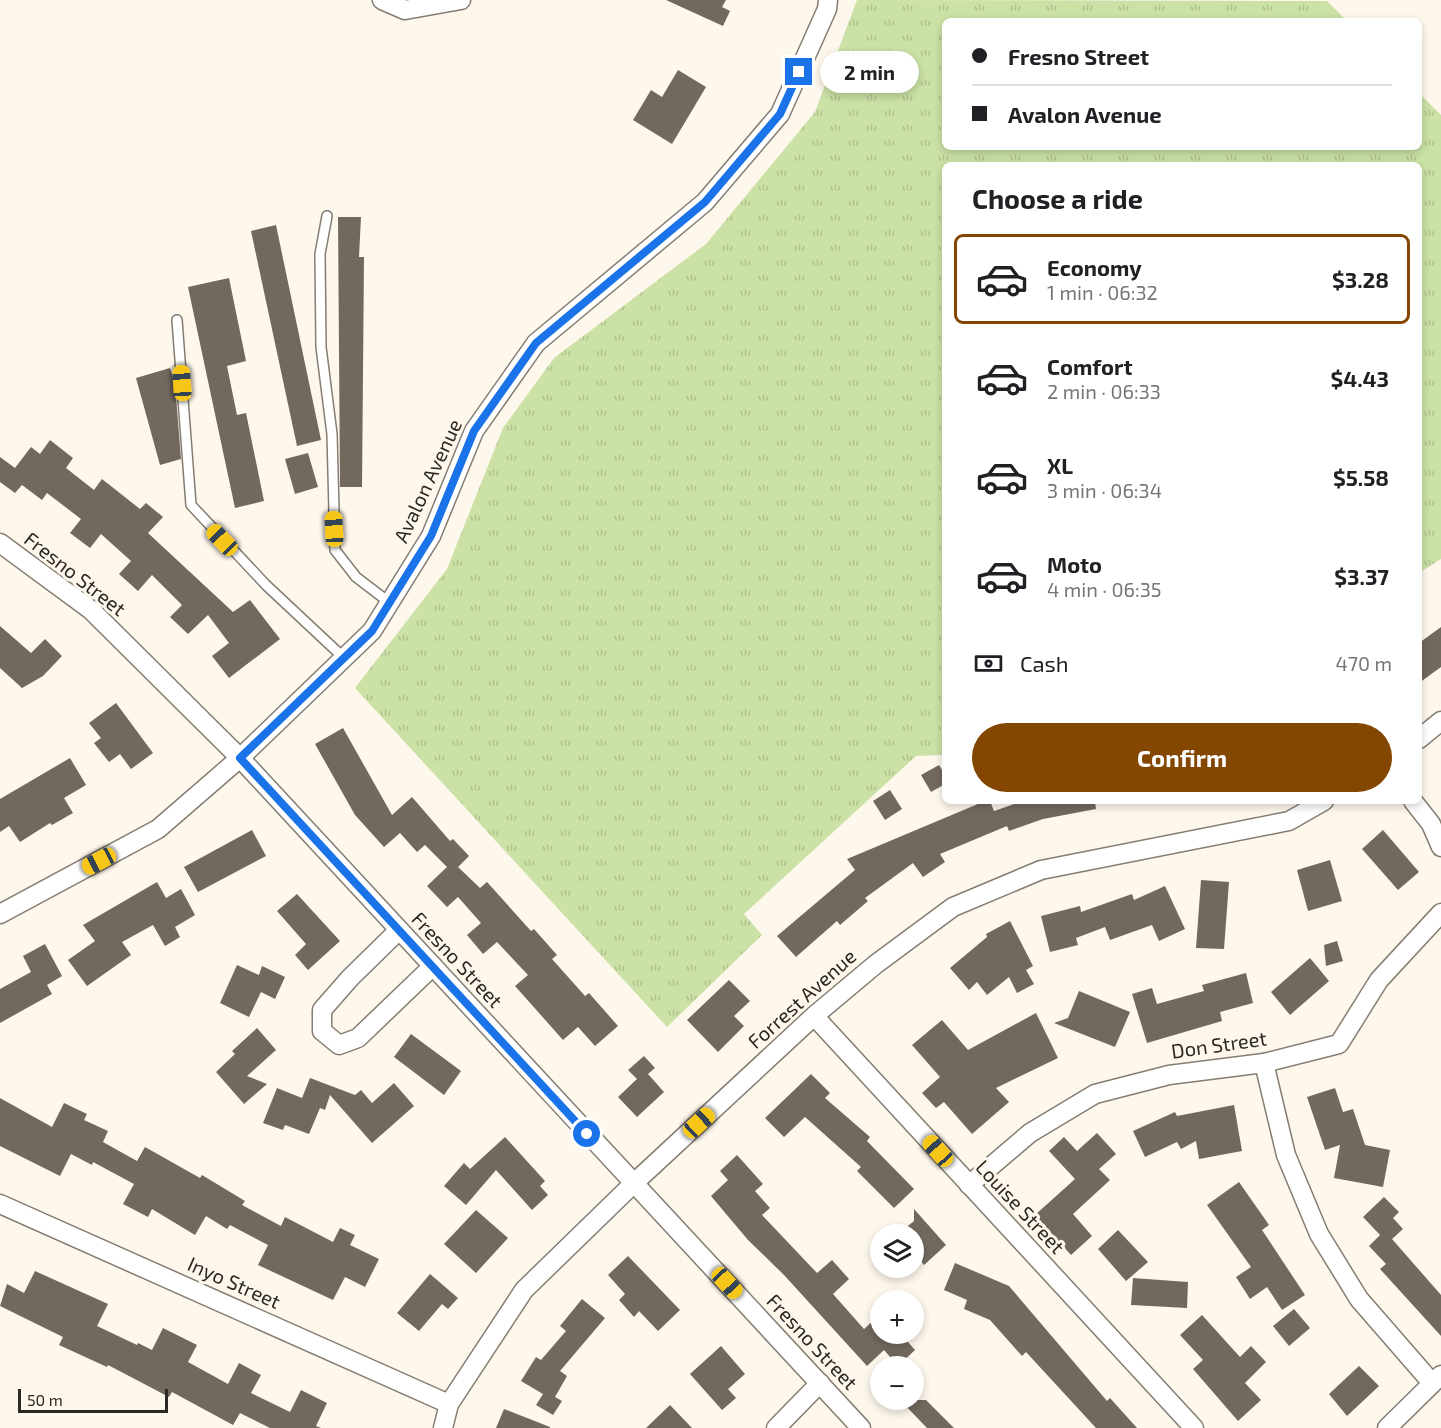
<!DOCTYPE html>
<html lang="en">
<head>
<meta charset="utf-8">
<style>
  :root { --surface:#fff; --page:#f2f2f2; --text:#202124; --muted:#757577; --line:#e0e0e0; --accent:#844702 }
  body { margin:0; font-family:"Exo 2",sans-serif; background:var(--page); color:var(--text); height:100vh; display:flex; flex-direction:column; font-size:22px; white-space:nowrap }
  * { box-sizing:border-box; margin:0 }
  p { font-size:20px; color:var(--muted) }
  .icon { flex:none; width:33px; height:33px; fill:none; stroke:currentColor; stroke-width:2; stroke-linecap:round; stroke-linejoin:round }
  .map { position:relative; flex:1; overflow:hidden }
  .details { position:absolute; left:942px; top:162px; width:480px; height:642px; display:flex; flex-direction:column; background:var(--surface); border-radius:9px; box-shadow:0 3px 9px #0003 }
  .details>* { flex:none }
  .guide { position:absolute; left:942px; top:18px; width:480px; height:132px; border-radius:9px; box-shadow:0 3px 9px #0003; display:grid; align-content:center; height:132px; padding:0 30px; background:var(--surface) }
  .buttons { position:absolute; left:870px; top:1224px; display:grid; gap:12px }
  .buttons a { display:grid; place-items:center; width:54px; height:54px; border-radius:50%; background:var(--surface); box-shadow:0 3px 9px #0003; font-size:30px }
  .scale { position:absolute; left:18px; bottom:15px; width:150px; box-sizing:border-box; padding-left:6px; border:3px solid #2c2823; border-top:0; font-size:16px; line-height:21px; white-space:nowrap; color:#2c2823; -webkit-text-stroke:4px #fef7ec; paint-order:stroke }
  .end { position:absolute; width:27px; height:27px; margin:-14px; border:8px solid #1a73e8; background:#fff; box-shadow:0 0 0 3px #fff }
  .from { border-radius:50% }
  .bubble { position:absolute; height:42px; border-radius:21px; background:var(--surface); box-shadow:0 3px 9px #0003; font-size:20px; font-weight:700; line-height:42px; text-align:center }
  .car { position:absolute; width:18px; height:36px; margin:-18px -9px; border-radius:8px; box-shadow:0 0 4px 2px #0007; background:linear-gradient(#f5c518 24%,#345 0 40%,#f5c518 0 76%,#345 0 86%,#f5c518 0) }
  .guide b { display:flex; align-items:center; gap:21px; height:57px; font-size:22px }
  .guide b+b { border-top:2px solid var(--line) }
  .guide i { width:15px; height:15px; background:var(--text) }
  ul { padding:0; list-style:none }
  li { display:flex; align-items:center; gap:18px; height:90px; margin:0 12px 9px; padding:0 18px; border:3px solid transparent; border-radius:9px }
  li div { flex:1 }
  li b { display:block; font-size:22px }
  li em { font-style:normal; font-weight:700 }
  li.active { border-color:var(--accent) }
  li>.icon { width:54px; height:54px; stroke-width:1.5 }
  h2 { padding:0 30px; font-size:27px; line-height:72px }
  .pay { display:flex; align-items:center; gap:15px; height:66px; padding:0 30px; font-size:22px }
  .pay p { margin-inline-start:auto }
  .primary-button { display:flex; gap:12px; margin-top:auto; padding:12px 30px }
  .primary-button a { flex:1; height:69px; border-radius:36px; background:var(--accent); color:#fff; font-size:24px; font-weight:700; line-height:69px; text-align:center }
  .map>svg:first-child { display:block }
  .grass { fill:url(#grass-tufts) }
  .building { fill:#72695e }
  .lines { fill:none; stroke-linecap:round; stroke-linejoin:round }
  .lane-casing { stroke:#857d71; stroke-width:12 }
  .street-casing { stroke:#857d71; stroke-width:21 }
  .lane { stroke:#fff; stroke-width:9 }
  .street { stroke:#fff; stroke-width:18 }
  .route { stroke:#1a73e8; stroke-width:8 }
  .labels { text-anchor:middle; stroke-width:6; stroke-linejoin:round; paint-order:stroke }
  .street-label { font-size:20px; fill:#2c2823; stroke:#fef7ec }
</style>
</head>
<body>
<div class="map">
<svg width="1441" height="1428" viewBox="0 0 1441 1428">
  <defs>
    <pattern id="grass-tufts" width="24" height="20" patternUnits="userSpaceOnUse" patternTransform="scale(1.5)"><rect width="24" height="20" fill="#cbe1a5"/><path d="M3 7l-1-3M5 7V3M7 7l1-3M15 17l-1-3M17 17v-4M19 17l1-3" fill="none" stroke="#aec18e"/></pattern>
  </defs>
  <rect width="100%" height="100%" fill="#fef7ec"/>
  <!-- grass -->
  <path class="grass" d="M 857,0 L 1327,1 L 1347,21 L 945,21 L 945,147 L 1419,147 L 1419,93 L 1441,115 L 1441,559 L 1419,573 L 1419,165 L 945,165 L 945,755 L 916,756 L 744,914 L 762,935 L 667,1027 L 355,688 L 447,569 L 503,428 L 554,358 L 706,244 L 815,112 Z"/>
  <!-- building -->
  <g class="building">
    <path d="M 666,0 L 726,0 L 722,7 L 730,11 L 723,26 Z"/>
    <path d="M 678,70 L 706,87 L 672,144 L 633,120 L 651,90 L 662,97 Z"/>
    <path d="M 338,217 L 361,217 L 359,257 L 364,257 L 362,487 L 340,487 Z"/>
    <path d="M 276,225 L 321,440 L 297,446 L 251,231 Z"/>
    <path d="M 229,278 L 246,361 L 227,366 L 237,415 L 246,413 L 264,501 L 235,508 L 188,287 Z"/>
    <path d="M 170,368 L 175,384 L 181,459 L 160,465 L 136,378 Z"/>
    <path d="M 50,440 L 73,458 L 66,468 L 94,490 L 102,479 L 140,509 L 146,503 L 163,517 L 148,533 L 233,612 L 250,600 L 280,639 L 229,678 L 212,656 L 229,643 L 208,615 L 188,634 L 170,617 L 182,605 L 152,575 L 138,591 L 119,574 L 131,561 L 101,534 L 90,548 L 70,533 L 81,519 L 47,493 L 42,500 L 22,485 L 15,493 L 0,482 L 0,457 L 15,468 L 31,447 L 40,454 Z"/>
    <path d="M 308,453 L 318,487 L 295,494 L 285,459 Z"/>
    <path d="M 0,626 L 31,653 L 45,639 L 62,656 L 43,676 L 22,688 L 0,668 Z"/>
    <path d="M 1441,627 L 1441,667 L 1419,683 L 1419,643 Z"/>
    <path d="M 116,703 L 153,753 L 131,769 L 120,754 L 109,762 L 94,743 L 101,738 L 89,723 Z"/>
    <path d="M 343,728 L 392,815 L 412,797 L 450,841 L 453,839 L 469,856 L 458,867 L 480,888 L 487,882 L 531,931 L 534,929 L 557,955 L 552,959 L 585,996 L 589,993 L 618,1026 L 595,1046 L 578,1027 L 563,1040 L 515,986 L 528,975 L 497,942 L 483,954 L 467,935 L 481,923 L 458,897 L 447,907 L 427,886 L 447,867 L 425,845 L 417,852 L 400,833 L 384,847 L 355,815 L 315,744 Z"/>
    <path d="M 70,758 L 86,785 L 64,798 L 73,813 L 52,825 L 50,823 L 20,842 L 9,826 L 0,832 L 0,799 Z"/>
    <path d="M 939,765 L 945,775 L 945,784 L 931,792 L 921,775 Z"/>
    <path d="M 890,790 L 902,809 L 885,820 L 873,801 Z"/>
    <path d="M 985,801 L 990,801 L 994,811 L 1023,801 L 1095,801 L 1096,809 L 1043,819 L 1009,831 L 1007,826 L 940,854 L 945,862 L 923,877 L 913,863 L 865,898 L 868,901 L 840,925 L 837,921 L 796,957 L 777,936 L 855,870 L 847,859 Z"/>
    <path d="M 252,830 L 266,856 L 198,892 L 184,867 Z"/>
    <path d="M 1383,830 L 1419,872 L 1398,890 L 1362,849 Z"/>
    <path d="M 1330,860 L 1342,901 L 1308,911 L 1297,870 Z"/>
    <path d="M 1201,880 L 1229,882 L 1224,949 L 1196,948 Z"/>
    <path d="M 157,882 L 166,898 L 181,889 L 195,915 L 175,927 L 180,937 L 165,946 L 153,925 L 122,942 L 131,955 L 87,986 L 68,960 L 95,941 L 83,925 Z"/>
    <path d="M 1165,886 L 1185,929 L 1159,941 L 1152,925 L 1110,940 L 1105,927 L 1076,938 L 1078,945 L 1050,952 L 1041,916 L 1080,906 L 1081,912 L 1132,894 L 1134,900 Z"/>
    <path d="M 297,894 L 340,941 L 308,970 L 295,955 L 306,944 L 277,911 Z"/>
    <path d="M 1010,921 L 1033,966 L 1026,970 L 1034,984 L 1017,993 L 1009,977 L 987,995 L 977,982 L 969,990 L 950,968 L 987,937 L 986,934 Z"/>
    <path d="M 1337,941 L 1343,961 L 1326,966 L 1324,945 Z"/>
    <path d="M 45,944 L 62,976 L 47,985 L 52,994 L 0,1023 L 0,989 L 31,972 L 23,956 Z"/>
    <path d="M 1310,958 L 1329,981 L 1290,1015 L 1271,992 Z"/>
    <path d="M 237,965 L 259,975 L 262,966 L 285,977 L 275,999 L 261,992 L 249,1017 L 220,1003 Z"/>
    <path d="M 1246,973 L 1253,1003 L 1220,1012 L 1222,1021 L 1147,1043 L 1132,994 L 1152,988 L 1157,1004 L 1204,991 L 1202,985 Z"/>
    <path d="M 729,980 L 750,1001 L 734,1016 L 744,1026 L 718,1052 L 687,1020 Z"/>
    <path d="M 1079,991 L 1130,1012 L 1115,1047 L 1054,1023 L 1068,1018 Z"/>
    <path d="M 1036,1013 L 1058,1058 L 996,1088 L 1009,1102 L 972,1134 L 944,1102 L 936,1108 L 922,1093 L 940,1077 L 912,1045 L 942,1020 L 968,1050 Z"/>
    <path d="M 257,1028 L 276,1050 L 247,1076 L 267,1084 L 244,1104 L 216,1072 L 235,1054 L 232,1051 Z"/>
    <path d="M 411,1034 L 461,1071 L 444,1095 L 394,1057 Z"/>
    <path d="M 644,1056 L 655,1068 L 648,1074 L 664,1092 L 637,1117 L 618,1097 L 637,1079 L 628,1070 Z"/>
    <path d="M 811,1074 L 830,1093 L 825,1098 L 870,1137 L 867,1141 L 914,1189 L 894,1208 L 857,1171 L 861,1167 L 805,1117 L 784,1137 L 765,1118 Z"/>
    <path d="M 310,1078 L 355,1095 L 361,1090 L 372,1103 L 394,1083 L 414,1106 L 372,1143 L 330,1095 L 325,1110 L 320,1108 L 309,1134 L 285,1125 L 283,1130 L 263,1123 L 277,1088 L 302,1098 Z"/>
    <path d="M 1335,1088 L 1343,1112 L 1353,1109 L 1365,1145 L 1390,1150 L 1383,1187 L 1334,1178 L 1340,1145 L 1325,1150 L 1307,1097 Z"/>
    <path d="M 0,1098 L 52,1127 L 64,1103 L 87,1114 L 84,1120 L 108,1131 L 103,1142 L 137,1161 L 145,1147 L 200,1178 L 202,1175 L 245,1201 L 242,1205 L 281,1226 L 285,1217 L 333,1242 L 340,1228 L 355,1235 L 350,1245 L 379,1259 L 365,1287 L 345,1277 L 333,1300 L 258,1265 L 268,1245 L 230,1225 L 227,1229 L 206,1216 L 195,1235 L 152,1209 L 148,1217 L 123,1204 L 134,1184 L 93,1162 L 92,1165 L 71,1154 L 60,1176 L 0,1146 Z"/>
    <path d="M 1234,1105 L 1242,1151 L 1199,1159 L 1196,1141 L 1181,1149 L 1177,1142 L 1145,1157 L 1133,1131 L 1175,1112 L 1177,1116 Z"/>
    <path d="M 1097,1133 L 1116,1154 L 1099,1169 L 1110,1180 L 1073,1214 L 1092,1236 L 1071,1255 L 1035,1215 L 1075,1179 L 1049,1151 L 1064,1137 L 1077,1151 Z"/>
    <path d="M 505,1137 L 545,1181 L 540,1186 L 548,1195 L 532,1210 L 496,1170 L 466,1205 L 444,1186 L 464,1163 L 470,1169 Z"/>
    <path d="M 737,1155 L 763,1184 L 755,1191 L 770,1208 L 762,1215 L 817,1273 L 832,1260 L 849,1279 L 833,1294 L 864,1329 L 874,1320 L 880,1327 L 880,1334 L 901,1334 L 915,1350 L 898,1366 L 884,1350 L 867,1366 L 784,1275 L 748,1240 L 711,1196 L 728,1180 L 720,1171 Z"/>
    <path d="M 1239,1182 L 1269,1225 L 1262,1230 L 1305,1295 L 1282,1310 L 1267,1287 L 1250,1299 L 1236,1277 L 1251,1267 L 1207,1205 Z"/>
    <path d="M 1384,1197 L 1399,1212 L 1393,1218 L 1403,1229 L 1392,1239 L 1441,1295 L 1441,1336 L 1380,1269 L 1386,1264 L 1369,1246 L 1380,1235 L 1363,1217 Z"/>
    <path d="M 914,1209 L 946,1245 L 924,1265 L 914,1252 L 914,1234 L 898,1234 L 914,1221 Z"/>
    <path d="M 476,1210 L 508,1238 L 476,1273 L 444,1244 Z"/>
    <path d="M 1118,1230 L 1148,1262 L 1126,1281 L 1098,1249 Z"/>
    <path d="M 628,1256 L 680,1310 L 658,1331 L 639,1311 L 634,1317 L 619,1300 L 625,1294 L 608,1275 Z"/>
    <path d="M 955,1263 L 1009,1286 L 1107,1401 L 1110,1398 L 1137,1428 L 1096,1428 L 1026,1352 L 1022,1356 L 990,1320 L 964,1309 L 967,1300 L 944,1290 Z"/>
    <path d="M 35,1271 L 108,1304 L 97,1326 L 137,1345 L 138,1343 L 152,1350 L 163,1328 L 197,1345 L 188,1362 L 228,1384 L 239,1363 L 261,1375 L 251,1393 L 290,1412 L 301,1390 L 327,1403 L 316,1426 L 321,1428 L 270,1428 L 240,1413 L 233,1425 L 172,1392 L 169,1397 L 108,1365 L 107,1367 L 59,1345 L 63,1337 L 0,1306 L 7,1284 L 24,1293 Z"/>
    <path d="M 430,1274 L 458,1298 L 448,1309 L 442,1304 L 419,1331 L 397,1313 Z"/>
    <path d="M 1133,1278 L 1188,1282 L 1187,1308 L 1131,1305 Z"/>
    <path d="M 582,1299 L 605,1318 L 560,1371 L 567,1376 L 555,1397 L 562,1401 L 553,1415 L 536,1405 L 543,1394 L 521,1381 L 536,1357 L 541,1360 L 566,1331 L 560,1326 Z"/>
    <path d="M 1294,1309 L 1310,1328 L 1289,1346 L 1273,1326 Z"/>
    <path d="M 1202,1315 L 1240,1357 L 1251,1346 L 1266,1362 L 1245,1383 L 1261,1400 L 1238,1421 L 1193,1369 L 1203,1360 L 1180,1335 Z"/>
    <path d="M 721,1346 L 745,1374 L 728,1389 L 736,1398 L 722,1410 L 690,1374 Z"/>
    <path d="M 1359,1366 L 1379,1386 L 1347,1416 L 1329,1394 Z"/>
    <path d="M 900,1400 L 926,1400 L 954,1428 L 927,1428 Z"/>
    <path d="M 670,1405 L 692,1428 L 646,1428 Z"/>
    <path d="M 504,1409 L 550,1427 L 550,1428 L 496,1428 Z"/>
  </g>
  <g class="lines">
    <!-- lane casing -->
    <g class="lane-casing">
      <g id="lane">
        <path d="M 327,216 L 320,254 L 321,347 L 332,434 L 335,550 L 356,577 L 390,603"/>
        <path d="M 177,320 L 191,505 L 266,585 L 344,658"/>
      </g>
    </g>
    <!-- street casing -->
    <g class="street-casing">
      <g id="street">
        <path d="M 382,0 L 405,10 L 461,0"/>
        <path d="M 0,543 L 91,610 L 240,758 L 861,1428"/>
        <path d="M 1419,739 L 1441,721"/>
        <path d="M 1413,801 L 1431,824 L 1441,847"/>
        <path d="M 0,914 L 158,829 L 240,758 L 372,631 L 431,536 L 474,431 L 536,343 L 705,202 L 780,114 L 827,9 L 828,0"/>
        <path d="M 399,930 L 350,978 L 322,1010 L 322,1031 L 339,1045 L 358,1038 L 433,966"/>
        <path d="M 814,1016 L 1194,1428"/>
        <path d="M 1264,1063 L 1286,1155 L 1319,1234 L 1359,1299 L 1432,1383"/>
        <path d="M 969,1185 L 1030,1133 L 1095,1094 L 1169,1075 L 1264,1063 L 1339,1044 L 1379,980 L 1441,913"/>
        <path d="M 0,1204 L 449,1404"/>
        <path d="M 443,1428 L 449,1404 L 524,1290 L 633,1184 L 814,1016 L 876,964 L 953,907 L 1041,870 L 1289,821 L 1324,801"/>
        <path d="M 776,1428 L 820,1383"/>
        <path d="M 1387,1428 L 1441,1375"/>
      </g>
    </g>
    <!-- lane -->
    <use href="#lane" class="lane"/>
    <!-- street -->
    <use href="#street" class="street"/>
  </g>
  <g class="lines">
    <!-- route -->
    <path class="route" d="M 587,1134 L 240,758 L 372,631 L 431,536 L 474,431 L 536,343 L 705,202 L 780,114 L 799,72"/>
  </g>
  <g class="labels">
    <!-- street labels -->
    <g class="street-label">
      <text transform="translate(428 481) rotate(-65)" y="7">Avalon Avenue</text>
      <text transform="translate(75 574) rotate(38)" y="7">Fresno Street</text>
      <text transform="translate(457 960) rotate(47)" y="7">Fresno Street</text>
      <text transform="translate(802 999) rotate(-42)" y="7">Forrest Avenue</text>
      <text transform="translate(1219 1045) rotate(-8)" y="7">Don Street</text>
      <text transform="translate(1020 1207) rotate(47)" y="7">Louise Street</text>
      <text transform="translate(234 1283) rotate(24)" y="7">Inyo Street</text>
      <text transform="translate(812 1342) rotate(47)" y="7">Fresno Street</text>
    </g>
  </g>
</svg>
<div class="buttons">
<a><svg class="icon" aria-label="layers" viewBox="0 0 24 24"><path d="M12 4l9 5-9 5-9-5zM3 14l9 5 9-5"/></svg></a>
<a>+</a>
<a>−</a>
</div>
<div class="scale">50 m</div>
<i class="end from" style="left:587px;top:1134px"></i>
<i class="end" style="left:799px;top:72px"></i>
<div class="bubble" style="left:820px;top:51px;width:99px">2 min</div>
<i class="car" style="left:182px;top:383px;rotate:356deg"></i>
<i class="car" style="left:334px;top:529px;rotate:357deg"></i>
<i class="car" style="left:222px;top:540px;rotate:316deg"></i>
<i class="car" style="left:99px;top:861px;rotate:242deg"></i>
<i class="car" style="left:699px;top:1123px;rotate:47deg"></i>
<i class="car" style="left:938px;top:1151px;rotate:318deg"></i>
<i class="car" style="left:727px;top:1283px;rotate:137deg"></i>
<div class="guide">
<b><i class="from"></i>Fresno Street</b>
<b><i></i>Avalon Avenue</b>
</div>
<section class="details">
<h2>Choose a ride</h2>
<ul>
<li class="active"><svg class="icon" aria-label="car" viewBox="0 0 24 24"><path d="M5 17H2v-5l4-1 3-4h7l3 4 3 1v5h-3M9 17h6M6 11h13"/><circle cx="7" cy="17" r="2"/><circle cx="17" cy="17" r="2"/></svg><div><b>Economy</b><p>1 min · 06:32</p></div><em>$3.28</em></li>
<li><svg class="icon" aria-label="car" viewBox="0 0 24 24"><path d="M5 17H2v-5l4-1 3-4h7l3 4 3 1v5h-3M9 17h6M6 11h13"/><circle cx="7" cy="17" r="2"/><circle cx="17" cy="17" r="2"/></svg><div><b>Comfort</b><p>2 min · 06:33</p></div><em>$4.43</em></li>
<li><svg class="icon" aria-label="car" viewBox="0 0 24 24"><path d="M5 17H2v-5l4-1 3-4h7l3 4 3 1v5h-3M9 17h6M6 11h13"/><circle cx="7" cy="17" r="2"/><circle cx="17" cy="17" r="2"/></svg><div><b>XL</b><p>3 min · 06:34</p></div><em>$5.58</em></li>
<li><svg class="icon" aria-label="car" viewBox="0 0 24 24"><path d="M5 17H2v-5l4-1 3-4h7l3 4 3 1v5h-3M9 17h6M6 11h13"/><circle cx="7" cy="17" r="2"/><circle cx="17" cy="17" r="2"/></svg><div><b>Moto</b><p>4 min · 06:35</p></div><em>$3.37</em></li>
</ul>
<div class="pay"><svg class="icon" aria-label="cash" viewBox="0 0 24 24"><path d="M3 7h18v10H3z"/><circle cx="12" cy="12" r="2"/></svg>Cash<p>470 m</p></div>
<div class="primary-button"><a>Confirm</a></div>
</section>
</div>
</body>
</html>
